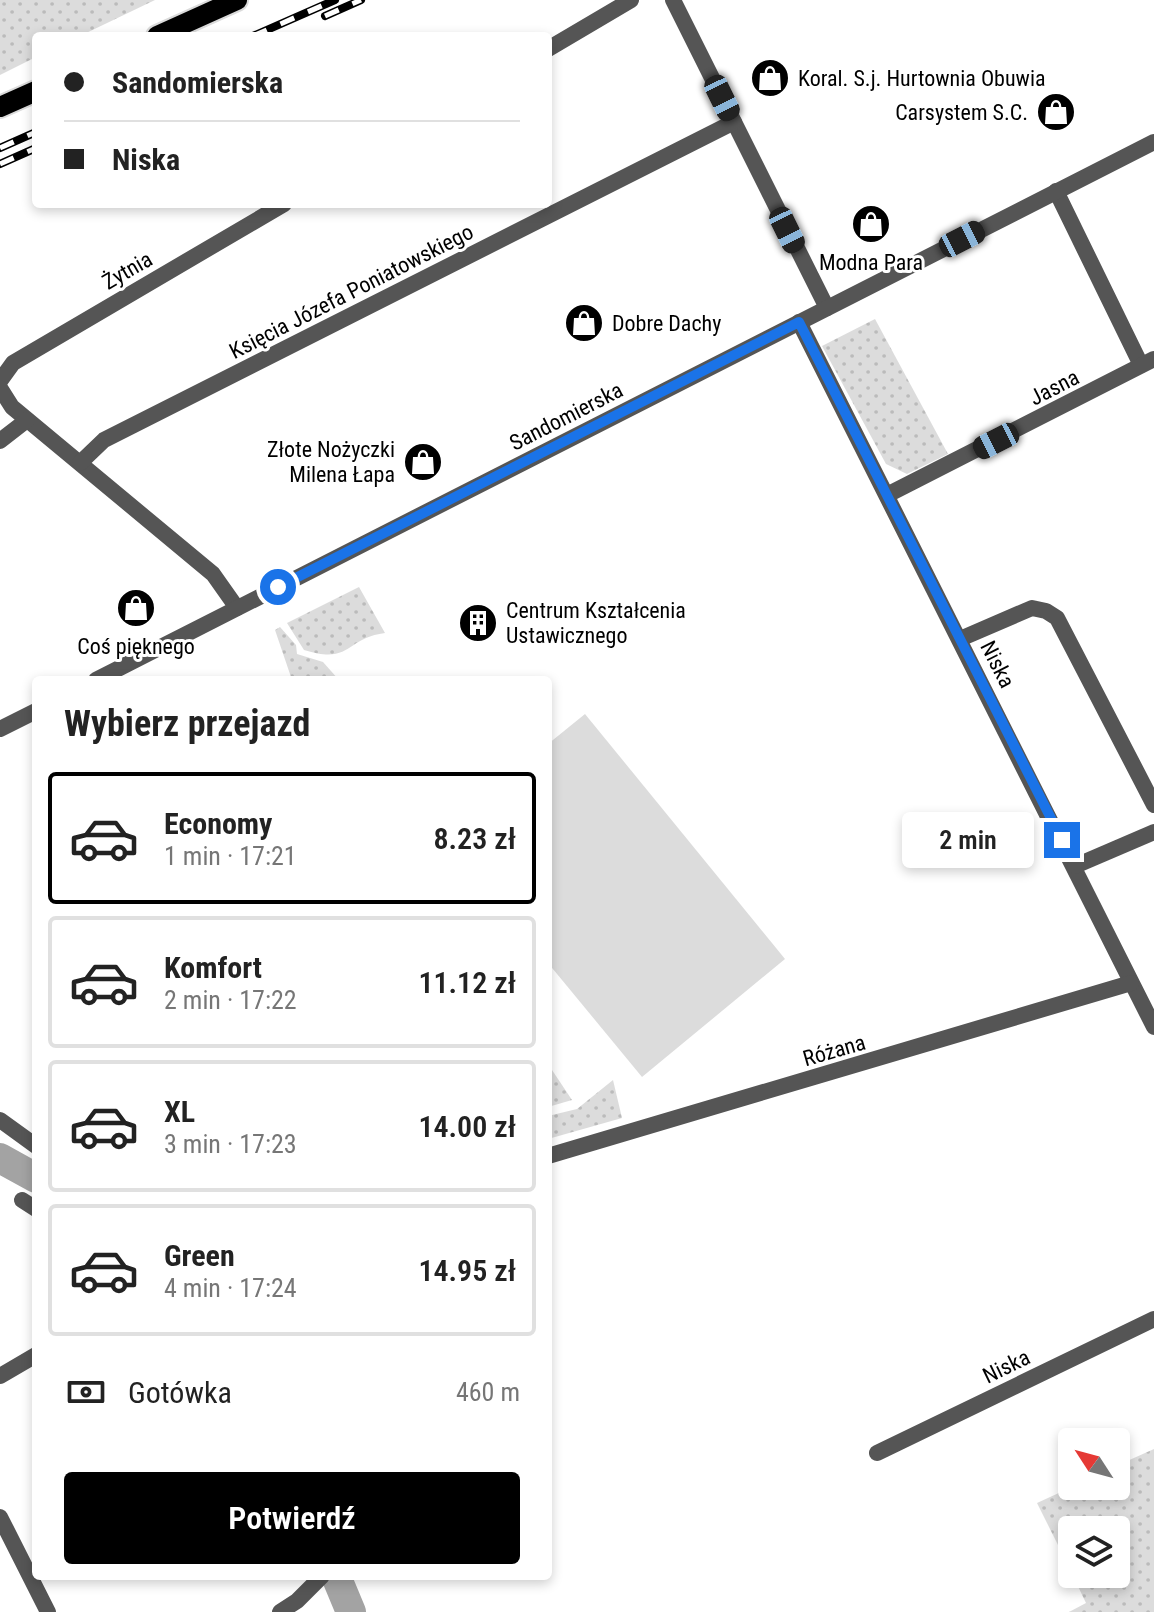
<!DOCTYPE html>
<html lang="pl">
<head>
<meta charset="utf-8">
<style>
  :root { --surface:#fff; --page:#f2f2f2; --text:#222; --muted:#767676; --line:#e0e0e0; --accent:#000 }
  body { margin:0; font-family:"Roboto Condensed",sans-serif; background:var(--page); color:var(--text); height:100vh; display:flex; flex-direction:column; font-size:30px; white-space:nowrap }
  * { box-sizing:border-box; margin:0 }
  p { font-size:26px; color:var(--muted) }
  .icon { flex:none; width:44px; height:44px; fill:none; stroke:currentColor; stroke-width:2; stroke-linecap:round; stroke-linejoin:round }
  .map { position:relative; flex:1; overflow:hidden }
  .panel { position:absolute; left:32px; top:676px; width:520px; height:904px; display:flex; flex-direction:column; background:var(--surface); border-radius:8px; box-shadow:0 4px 12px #0003 }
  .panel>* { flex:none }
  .top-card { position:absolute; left:32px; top:32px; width:520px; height:176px; border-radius:8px; box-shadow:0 4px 12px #0003; display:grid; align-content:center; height:176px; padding:0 32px; background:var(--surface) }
  .needle { width:52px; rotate:306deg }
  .fabs { position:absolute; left:1058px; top:1428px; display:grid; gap:16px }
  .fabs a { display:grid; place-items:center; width:72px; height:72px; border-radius:8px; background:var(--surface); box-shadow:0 4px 12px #0003; font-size:40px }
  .end { position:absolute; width:36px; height:36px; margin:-18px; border:10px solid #1a73e8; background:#fff; box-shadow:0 0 0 4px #fff }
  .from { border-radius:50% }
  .bubble { position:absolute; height:56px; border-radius:8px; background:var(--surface); box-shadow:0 4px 12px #0003; font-size:26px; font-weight:600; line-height:56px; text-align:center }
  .car { position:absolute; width:24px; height:48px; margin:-24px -12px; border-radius:10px; box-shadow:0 0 6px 2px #0007; background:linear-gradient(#222 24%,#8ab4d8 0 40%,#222 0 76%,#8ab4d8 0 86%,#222 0) }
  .top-card b { display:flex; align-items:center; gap:28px; height:76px; font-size:30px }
  .top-card b+b { border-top:2px solid var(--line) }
  .top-card i { width:20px; height:20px; background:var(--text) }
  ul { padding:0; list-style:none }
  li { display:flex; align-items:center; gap:24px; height:132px; margin:0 16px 12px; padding:0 16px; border:4px solid var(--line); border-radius:8px }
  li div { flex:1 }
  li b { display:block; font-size:30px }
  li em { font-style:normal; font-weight:600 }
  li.active { border-color:var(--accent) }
  li>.icon { width:72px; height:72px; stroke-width:1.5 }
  h2 { padding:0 32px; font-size:36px; line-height:96px }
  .pay { display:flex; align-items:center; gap:20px; height:88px; padding:0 32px; font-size:30px }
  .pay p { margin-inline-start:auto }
  .primary-button { display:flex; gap:16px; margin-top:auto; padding:16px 32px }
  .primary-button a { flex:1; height:92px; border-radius:8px; background:var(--accent); color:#fff; font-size:32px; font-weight:600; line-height:92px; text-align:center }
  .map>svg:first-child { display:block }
  .green { fill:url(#green-dots) }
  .pitch { fill:#dcdcdc }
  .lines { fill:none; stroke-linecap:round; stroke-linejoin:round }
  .river { stroke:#a3a3a3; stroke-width:30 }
  .primary-casing { stroke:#dbdbdb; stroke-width:24 }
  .minor { stroke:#555; stroke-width:16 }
  .tertiary { stroke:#555; stroke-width:16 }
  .primary { stroke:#000; stroke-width:20 }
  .rail-casing { stroke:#000; stroke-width:8 }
  .rail { stroke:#fff; stroke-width:5; stroke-dasharray:15; stroke-linecap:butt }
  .route { stroke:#1a73e8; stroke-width:10 }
  .labels { text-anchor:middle; stroke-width:6; stroke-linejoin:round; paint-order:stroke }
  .poi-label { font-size:22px; fill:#000; stroke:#fff; text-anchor:start }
  .street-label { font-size:22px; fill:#000; stroke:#fff }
</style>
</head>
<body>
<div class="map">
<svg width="1154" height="1612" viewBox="0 0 1154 1612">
  <defs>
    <pattern id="green-dots" width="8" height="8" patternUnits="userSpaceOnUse" patternTransform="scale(2)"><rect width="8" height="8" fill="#dcdcdc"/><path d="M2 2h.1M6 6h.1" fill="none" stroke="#bbb" stroke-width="1.8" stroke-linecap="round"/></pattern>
  </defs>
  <rect width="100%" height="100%" fill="#fff"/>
  <!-- green -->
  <g class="green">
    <path d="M 0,0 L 155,0 L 80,36 L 36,36 L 36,57 L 0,75 Z"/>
    <path d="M 875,319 L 948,454 L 907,474 L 886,464 L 822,346 Z"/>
    <path d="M 359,587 L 385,633 C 345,638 352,665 304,650 L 287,623 Z"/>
    <path d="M 280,627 L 296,645 L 297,654 L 323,662 L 339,680 L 292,680 L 275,630 Z"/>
    <path d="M 548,1064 L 572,1100 L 548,1107 Z"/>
    <path d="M 613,1080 L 622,1118 L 548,1139 L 548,1116 L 577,1109 Z"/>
    <path d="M 1154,1449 L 1154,1612 L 1069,1612 L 1086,1603 L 1072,1574 L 1116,1574 L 1116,1530 L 1072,1530 L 1072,1573 L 1037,1503 L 1074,1486 L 1116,1486 L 1116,1466 Z"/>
  </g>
  <!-- pitch -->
  <path class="pitch" d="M 585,714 L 785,959 L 642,1077 L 548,963 L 548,744 Z"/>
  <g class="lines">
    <!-- river -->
    <g class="river">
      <path d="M 0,1158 L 36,1178"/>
      <path d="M 336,1576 L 351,1612"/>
    </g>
    <!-- primary casing -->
    <g class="primary-casing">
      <g id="primary">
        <path d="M 157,36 L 237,0"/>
        <path d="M 0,107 L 36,91"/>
      </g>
    </g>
    <!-- minor -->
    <g class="minor">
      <path d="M 673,0 L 827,308"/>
      <path d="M 548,49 L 631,0"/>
      <path d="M 1056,191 L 1141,365"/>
      <path d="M 799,322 L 1154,1027"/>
      <path d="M 0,381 L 13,363 L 284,204"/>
      <path d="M 0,388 L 12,407 L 213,574 L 237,608"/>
      <path d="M 0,441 L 27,420"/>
      <path d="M 80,463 L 104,440 L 734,122"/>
      <path d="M 887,495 L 1154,359"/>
      <path d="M 960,639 L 1032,608 L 1046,611 L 1057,618 L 1154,805"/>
      <path d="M 1075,866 L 1154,832"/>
      <path d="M 0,1120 L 36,1146"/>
      <path d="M 548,1156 L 1131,983"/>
      <path d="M 22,1200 L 36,1209"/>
      <path d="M 0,1376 L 36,1355"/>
      <path d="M 877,1453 L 1154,1319"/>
      <path d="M 0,1517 L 48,1612"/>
      <path d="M 280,1612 L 297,1601 L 322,1576"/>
    </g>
    <!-- tertiary -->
    <g class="tertiary">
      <path d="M 96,680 L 1154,142"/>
      <path d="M 0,729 L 36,711"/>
    </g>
    <!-- primary -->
    <use href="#primary" class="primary"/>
    <!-- rail casing -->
    <g class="rail-casing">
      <g id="rail">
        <path d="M 325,16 L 361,0"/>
        <path d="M 253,36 L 335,0"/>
        <path d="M 0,148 L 36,132"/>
        <path d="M 0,164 L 36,148"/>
      </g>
    </g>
    <!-- rail -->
    <use href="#rail" class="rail"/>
  </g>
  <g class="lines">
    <!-- route -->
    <path class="route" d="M 278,587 L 799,322 L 1062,840"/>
  </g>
  <!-- icons -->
  <defs>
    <g id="shop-disc" transform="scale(2)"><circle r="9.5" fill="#000" stroke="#fff"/><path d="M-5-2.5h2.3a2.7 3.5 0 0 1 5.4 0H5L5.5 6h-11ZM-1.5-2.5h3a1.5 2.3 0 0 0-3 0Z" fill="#fff"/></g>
    <g id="building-disc" transform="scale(2)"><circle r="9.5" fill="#000" stroke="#fff"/><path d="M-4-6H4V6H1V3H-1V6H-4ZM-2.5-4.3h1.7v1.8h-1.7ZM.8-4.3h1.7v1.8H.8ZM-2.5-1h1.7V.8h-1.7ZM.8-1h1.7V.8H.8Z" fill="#fff"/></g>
  </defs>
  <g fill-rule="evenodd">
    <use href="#shop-disc" x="770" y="78"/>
    <use href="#shop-disc" x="1056" y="112"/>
    <use href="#shop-disc" x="871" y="224"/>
    <use href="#shop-disc" x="584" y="323"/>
    <use href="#shop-disc" x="423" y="462"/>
    <use href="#shop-disc" x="136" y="608"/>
    <use href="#building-disc" x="478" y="623"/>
  </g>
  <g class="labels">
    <!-- poi labels -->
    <g class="poi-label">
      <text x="798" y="86">Koral. S.j. Hurtownia Obuwia</text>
      <text x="1028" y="120" text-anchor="end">Carsystem S.C.</text>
      <text x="871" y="270" text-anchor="middle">Modna Para</text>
      <text x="612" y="331">Dobre Dachy</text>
      <text x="395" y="457" text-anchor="end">Złote Nożyczki<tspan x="395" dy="25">Milena Łapa</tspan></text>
      <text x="506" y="618">Centrum Kształcenia<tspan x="506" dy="25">Ustawicznego</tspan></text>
      <text x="136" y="654" text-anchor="middle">Coś pięknego</text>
    </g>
    <!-- street labels -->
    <g class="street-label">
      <text transform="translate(127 270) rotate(-30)" y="8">Żytnia</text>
      <text transform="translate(351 291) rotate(-27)" y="8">Księcia Józefa Poniatowskiego</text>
      <text transform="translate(1054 387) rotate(-27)" y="8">Jasna</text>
      <text transform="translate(566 416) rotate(-27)" y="8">Sandomierska</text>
      <text transform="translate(998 664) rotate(63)" y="8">Niska</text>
      <text transform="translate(834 1050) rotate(-16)" y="8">Różana</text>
      <text transform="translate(1006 1366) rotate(-26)" y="8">Niska</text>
    </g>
  </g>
</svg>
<div class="fabs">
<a><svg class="needle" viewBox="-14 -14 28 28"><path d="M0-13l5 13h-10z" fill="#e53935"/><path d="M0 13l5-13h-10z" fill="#767676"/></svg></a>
<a><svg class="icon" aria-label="layers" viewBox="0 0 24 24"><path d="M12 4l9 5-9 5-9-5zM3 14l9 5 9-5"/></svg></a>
</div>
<i class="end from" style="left:278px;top:587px"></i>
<i class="end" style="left:1062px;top:840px"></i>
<div class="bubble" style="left:902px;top:812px;width:132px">2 min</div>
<i class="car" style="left:722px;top:98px;rotate:154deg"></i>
<i class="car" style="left:787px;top:230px;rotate:154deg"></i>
<i class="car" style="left:962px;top:239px;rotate:63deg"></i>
<i class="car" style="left:996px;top:441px;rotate:243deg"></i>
<div class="top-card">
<b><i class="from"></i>Sandomierska</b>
<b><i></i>Niska</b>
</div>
<section class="panel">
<h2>Wybierz przejazd</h2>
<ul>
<li class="active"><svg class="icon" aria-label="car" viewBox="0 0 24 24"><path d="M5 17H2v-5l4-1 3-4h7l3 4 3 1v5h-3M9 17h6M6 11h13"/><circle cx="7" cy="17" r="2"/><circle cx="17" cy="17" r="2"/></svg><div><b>Economy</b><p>1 min · 17:21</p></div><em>8.23 zł</em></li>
<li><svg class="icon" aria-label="car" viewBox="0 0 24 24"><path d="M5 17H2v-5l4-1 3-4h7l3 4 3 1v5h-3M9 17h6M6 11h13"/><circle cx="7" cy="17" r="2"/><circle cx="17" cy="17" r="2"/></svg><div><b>Komfort</b><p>2 min · 17:22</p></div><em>11.12 zł</em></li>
<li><svg class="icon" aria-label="car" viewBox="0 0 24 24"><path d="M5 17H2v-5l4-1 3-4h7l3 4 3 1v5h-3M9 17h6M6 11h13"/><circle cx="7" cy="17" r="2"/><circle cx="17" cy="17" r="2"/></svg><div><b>XL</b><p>3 min · 17:23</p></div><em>14.00 zł</em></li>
<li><svg class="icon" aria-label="car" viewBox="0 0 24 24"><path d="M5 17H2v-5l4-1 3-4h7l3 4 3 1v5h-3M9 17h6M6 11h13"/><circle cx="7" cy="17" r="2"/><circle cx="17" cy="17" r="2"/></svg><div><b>Green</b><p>4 min · 17:24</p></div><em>14.95 zł</em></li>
</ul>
<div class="pay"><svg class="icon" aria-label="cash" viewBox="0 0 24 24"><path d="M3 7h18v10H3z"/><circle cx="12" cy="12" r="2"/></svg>Gotówka<p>460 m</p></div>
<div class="primary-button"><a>Potwierdź</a></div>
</section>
</div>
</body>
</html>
